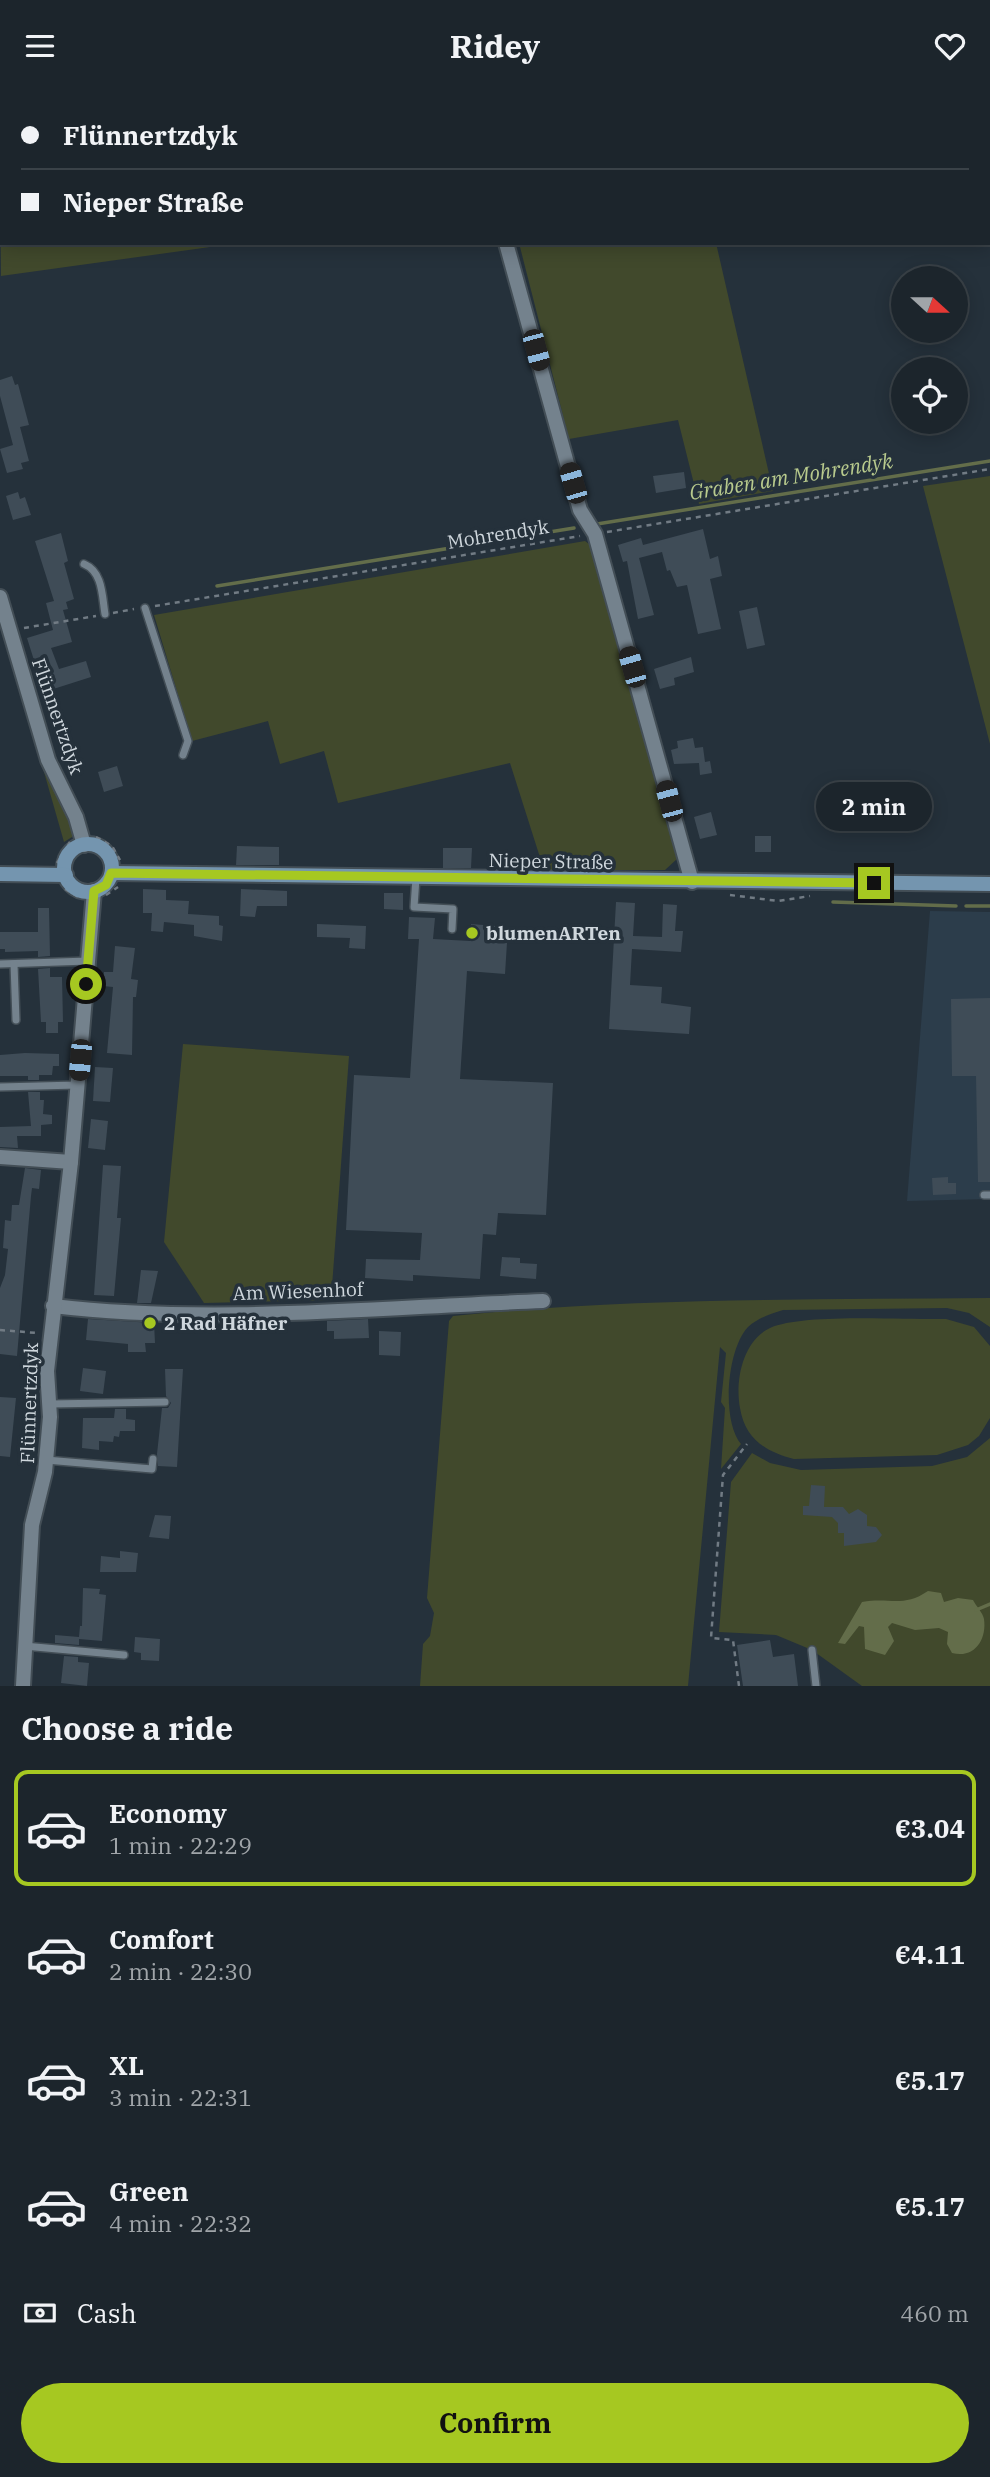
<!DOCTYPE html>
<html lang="en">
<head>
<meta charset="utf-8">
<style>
  :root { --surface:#1c252c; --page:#293138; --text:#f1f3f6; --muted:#a0a5a9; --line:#3a4248; --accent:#a6c821 }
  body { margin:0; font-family:"IBM Plex Serif",serif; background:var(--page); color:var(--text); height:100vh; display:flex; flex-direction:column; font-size:26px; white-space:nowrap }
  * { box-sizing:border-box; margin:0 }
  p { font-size:23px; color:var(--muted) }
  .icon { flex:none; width:38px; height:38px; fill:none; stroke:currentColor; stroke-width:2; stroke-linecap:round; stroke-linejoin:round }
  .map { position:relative; height:1595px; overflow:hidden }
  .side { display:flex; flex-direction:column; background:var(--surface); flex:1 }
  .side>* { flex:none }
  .guide { position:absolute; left:0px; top:0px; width:990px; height:154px; box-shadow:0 4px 18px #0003,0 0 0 2px var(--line); display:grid; align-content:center; height:154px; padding:0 21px; background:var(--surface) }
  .needle { width:46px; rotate:111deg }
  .tools { position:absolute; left:891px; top:175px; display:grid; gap:14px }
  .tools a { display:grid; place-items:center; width:77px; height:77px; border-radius:50%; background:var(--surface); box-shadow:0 4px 18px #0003,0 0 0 2px var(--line); font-size:35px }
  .end { position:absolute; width:32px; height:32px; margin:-16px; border:9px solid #a6c821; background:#111; box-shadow:0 0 0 4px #111 }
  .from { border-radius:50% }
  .bubble { position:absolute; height:49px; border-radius:24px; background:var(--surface); box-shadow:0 4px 18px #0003,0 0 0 2px var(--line); font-size:23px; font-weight:700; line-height:49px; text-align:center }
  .car { position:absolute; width:21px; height:42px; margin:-21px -10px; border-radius:9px; box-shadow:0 0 5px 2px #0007; background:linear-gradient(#222 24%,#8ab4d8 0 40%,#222 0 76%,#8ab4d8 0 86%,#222 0) }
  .guide b { display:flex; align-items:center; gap:24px; height:66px; font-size:26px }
  .guide b+b { border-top:2px solid var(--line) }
  .guide i { width:18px; height:18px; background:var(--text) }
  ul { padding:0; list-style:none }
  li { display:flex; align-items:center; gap:21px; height:116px; margin:0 14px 10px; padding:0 7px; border:4px solid transparent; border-radius:14px }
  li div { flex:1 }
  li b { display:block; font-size:26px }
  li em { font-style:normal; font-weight:700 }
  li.on { border-color:var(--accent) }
  li>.icon { width:63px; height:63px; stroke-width:1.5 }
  h2 { padding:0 21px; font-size:32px; line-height:84px }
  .pay { display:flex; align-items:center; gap:18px; height:77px; padding:0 21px; font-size:26px }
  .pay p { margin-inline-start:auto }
  .cta { display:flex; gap:14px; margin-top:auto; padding:14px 21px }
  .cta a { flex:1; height:80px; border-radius:42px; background:var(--accent); color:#111; font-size:28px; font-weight:700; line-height:80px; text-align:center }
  header { display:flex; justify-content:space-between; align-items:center; height:91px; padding:0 21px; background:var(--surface); font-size:32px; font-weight:700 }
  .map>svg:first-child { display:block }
  .built { fill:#2c3d4b }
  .green { fill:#41492c }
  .water { fill:#636d4a }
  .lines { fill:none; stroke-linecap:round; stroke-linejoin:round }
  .stream { stroke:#636d4a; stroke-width:3.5 }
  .building { fill:#3f4c57 }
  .service-casing { stroke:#434e56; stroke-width:10 }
  .minor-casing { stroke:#434e56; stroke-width:18 }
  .tertiary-casing { stroke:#434e56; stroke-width:18 }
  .secondary-casing { stroke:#434e56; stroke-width:18 }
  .path { stroke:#717b84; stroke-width:2.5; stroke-dasharray:5 5; stroke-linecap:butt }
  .service { stroke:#74828d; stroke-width:7 }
  .minor { stroke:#74828d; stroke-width:14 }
  .tertiary { stroke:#74828d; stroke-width:14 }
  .secondary { stroke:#7495af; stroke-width:14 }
  .route { stroke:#a6c821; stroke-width:9 }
  .poi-dot { fill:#a6c821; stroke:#25313b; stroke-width:2.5 }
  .labels { text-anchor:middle; stroke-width:7; stroke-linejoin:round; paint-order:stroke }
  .street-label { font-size:19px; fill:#cfd7dd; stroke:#25313b }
  .poi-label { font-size:19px; font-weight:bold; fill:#cfd7dd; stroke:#25313b; text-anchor:start }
  .water-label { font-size:21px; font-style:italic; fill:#b8ca8d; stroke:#25313b }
</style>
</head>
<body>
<header><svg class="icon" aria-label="menu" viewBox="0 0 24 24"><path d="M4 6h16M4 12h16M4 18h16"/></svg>Ridey<svg class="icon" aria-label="heart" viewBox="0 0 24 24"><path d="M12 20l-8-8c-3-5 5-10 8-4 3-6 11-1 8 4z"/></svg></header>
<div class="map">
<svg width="990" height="1595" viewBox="0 0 990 1595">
  <rect width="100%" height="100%" fill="#25313b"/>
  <!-- built -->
  <path class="built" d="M 930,820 L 990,821 L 990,1108 L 907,1110 Z"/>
  <!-- green -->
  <g class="green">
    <path d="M 0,77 L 2,152 L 239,152 L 1,185 Z"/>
    <path d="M 519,152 L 716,152 L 773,400 L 699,413 L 678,329 L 569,348 Z"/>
    <path d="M 990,385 L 990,653 L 923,395 Z"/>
    <path d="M 585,450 L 589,453 L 608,508 L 678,767 L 665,779 L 544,779 L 510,672 L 338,712 L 324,660 L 280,673 L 268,630 L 192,650 L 154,524 Z"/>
    <path d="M 40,667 L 74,734 L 72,746 L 64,751 Z"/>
    <path d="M 183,953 L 349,965 L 331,1209 L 204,1212 L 164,1151 Z"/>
    <path d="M 990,1207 L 990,1236 L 969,1222 L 947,1217 L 783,1219 C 770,1223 758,1227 748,1236 C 727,1258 721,1329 741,1353 L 721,1378 L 725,1317 L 721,1311 L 726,1262 L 720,1256 L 688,1595 L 420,1595 L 423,1553 L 430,1545 L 434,1522 L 427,1507 L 449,1230 L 453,1225 C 631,1206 811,1209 990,1207 Z"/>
    <path d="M 946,1228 L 974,1236 L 990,1255 L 990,1327 L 979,1345 L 968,1354 L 937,1364 L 794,1368 C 766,1361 745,1348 740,1317 C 735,1291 742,1250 770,1237 C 802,1222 906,1229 946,1228 Z"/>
    <path d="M 990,1347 L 990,1595 L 862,1595 L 812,1559 L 776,1544 L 719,1541 L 731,1391 L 752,1362 L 770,1372 L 801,1379 L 932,1375 L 967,1366 Z"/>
  </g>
  <!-- water -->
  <path class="water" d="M 928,1500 L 941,1502 L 944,1511 L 958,1507 L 973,1509 C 976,1515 983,1522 984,1528 C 987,1549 974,1568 952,1562 L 947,1553 L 948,1541 L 939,1537 L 915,1539 L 892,1532 L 888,1536 L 894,1550 L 885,1564 L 865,1558 L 864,1536 L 859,1535 L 845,1553 L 838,1552 L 862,1511 C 890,1506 903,1517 928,1500 Z"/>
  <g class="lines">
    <!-- stream -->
    <g class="stream">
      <path d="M 597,433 L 990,370"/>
      <path d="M 217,495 L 574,437"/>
      <path d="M 833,811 L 956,815"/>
      <path d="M 966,815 L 990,815"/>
      <path d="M 976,1519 L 990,1513"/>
    </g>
  </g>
  <!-- building -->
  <g class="building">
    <path d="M 12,285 L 15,294 L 18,293 L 29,334 L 20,336 L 29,370 L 21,372 L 23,378 L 7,382 L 0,358 L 13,354 L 0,305 L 0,289 Z"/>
    <path d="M 684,381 L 686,397 L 656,402 L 653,385 Z"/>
    <path d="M 18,401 L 20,408 L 25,406 L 31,424 L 13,429 L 6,405 Z"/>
    <path d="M 703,438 L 710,468 L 718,465 L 722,485 L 710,488 L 721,538 L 698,543 L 687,494 L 677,496 L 670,479 L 667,480 L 662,461 L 639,467 L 654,524 L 638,528 L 627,470 L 623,471 L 618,454 L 641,447 L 643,454 Z"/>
    <path d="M 61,442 L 68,470 L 64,472 L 74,508 L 66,511 L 68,518 L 63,519 L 72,551 L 51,557 L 59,578 L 86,570 L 91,586 L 44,601 L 27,547 L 53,539 L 46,512 L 54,510 L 35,450 Z"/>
    <path d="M 757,516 L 765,554 L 747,558 L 739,520 Z"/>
    <path d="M 691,566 L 694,581 L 674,587 L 675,594 L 660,598 L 654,578 Z"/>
    <path d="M 693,647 L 695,657 L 703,656 L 705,671 L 710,670 L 712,682 L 700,684 L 699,672 L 674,673 L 671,659 L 678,657 L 677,650 Z"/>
    <path d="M 117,675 L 123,695 L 104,701 L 98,681 Z"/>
    <path d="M 711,721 L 717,744 L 700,748 L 694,726 Z"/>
    <rect x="755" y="745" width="16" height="16"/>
    <path d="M 237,755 L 279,756 L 279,774 L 236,774 Z"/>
    <path d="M 443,757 L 472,757 L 471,777 L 443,777 Z"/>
    <path d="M 143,798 L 166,799 L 166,809 L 189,810 L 188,823 L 219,825 L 219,834 L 223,835 L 222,850 L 194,845 L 194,834 L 164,831 L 163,841 L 151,840 L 152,822 L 143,822 Z"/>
    <path d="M 241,798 L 287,800 L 287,815 L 257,815 L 255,826 L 240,825 Z"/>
    <path d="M 384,802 L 403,802 L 403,819 L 384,818 Z"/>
    <path d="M 616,811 L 635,812 L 633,845 L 662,846 L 663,813 L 677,814 L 675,840 L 683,840 L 681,861 L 632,858 L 630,894 L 662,896 L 661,912 L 691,916 L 689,943 L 609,938 Z"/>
    <path d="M 38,817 L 49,817 L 50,865 L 38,866 L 38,860 L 5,861 L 5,858 L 0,858 L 0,841 L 38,841 Z"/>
    <path d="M 409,826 L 435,827 L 433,848 L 470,850 L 471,833 L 508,836 L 505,883 L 467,880 L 460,988 L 553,992 L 546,1124 L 498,1122 L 496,1144 L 483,1143 L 480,1188 L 413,1184 L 413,1190 L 365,1187 L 366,1168 L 420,1169 L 422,1142 L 346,1139 L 354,984 L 410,987 L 419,848 L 408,848 Z"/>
    <path d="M 317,833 L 366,835 L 365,858 L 349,857 L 350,847 L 317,846 Z"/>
    <path d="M 115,855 L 135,857 L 131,888 L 138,889 L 136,906 L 133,906 L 132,964 L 107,962 L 113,896 L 103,895 L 104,881 L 113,881 Z"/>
    <path d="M 50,877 L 50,886 L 62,886 L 63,931 L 58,931 L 58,942 L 46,942 L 46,931 L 41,931 L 38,878 Z"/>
    <path d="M 990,907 L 990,1091 L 978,1091 L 976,985 L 952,985 L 951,908 Z"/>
    <path d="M 25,962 L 59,963 L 59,975 L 53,975 L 52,984 L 39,984 L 39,989 L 28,989 L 28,985 L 0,985 L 0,964 Z"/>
    <path d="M 95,976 L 113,977 L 110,1011 L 93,1010 Z"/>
    <path d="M 28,1001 L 40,1001 L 40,1009 L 44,1009 L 43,1023 L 52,1024 L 52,1033 L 41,1034 L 41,1045 L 17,1045 L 18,1057 L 0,1056 L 0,1036 L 31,1035 Z"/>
    <path d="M 91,1028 L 108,1030 L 105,1059 L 88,1057 Z"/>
    <path d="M 103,1074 L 121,1075 L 117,1127 L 121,1127 L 114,1205 L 94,1204 Z"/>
    <path d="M 25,1077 L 41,1079 L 39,1098 L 32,1097 L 31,1105 L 17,1265 L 0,1263 L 0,1197 L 5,1184 L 8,1158 L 3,1157 L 5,1129 L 11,1130 L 12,1114 L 19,1114 Z"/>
    <path d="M 948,1086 L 948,1092 L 956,1092 L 956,1103 L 933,1104 L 932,1087 Z"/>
    <path d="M 502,1166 L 520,1167 L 520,1172 L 537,1173 L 536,1188 L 500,1185 Z"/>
    <path d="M 141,1179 L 158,1180 L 151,1212 L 137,1212 Z"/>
    <path d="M 88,1228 L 154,1232 L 155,1252 L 145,1252 L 146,1261 L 128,1261 L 128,1253 L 86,1249 Z"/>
    <path d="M 368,1228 L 369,1247 L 334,1248 L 334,1240 L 327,1240 L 327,1230 Z"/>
    <path d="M 379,1240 L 401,1241 L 400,1265 L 379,1264 Z"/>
    <path d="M 83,1277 L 106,1280 L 103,1303 L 80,1300 Z"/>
    <path d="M 165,1278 L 183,1278 L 177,1376 L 158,1375 L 157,1363 L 162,1317 L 168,1317 L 171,1312 L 166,1305 Z"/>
    <path d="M 0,1306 L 16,1307 L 10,1366 L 0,1365 Z"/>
    <path d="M 115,1318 L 126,1318 L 126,1328 L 135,1329 L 135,1340 L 120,1340 L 119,1346 L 114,1345 L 113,1351 L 99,1350 L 99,1359 L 82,1357 L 83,1327 L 114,1327 Z"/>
    <path d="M 811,1394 L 825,1395 L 824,1416 L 843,1416 L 849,1423 L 858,1418 L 867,1424 L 867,1435 L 876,1436 L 882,1444 L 876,1451 L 844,1455 L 844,1442 L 838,1442 L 838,1432 L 832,1426 L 803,1424 L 803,1415 L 809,1415 Z"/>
    <path d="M 155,1424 L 171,1425 L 169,1448 L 149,1446 Z"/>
    <path d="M 120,1460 L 138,1462 L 136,1481 L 100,1481 L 101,1465 L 120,1467 Z"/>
    <path d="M 83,1497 L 100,1498 L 99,1503 L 106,1504 L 102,1550 L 79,1548 L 79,1554 L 55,1552 L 55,1544 L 79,1546 L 80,1535 L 82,1535 Z"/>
    <path d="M 135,1546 L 160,1548 L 159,1570 L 141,1569 L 141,1562 L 134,1561 Z"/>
    <path d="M 770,1549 L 773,1566 L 794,1563 L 798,1595 L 743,1595 L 737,1554 Z"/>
    <path d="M 64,1565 L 78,1566 L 78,1571 L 89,1572 L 87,1595 L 61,1592 Z"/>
  </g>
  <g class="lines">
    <!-- service casing -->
    <g class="service-casing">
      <g id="service">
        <path d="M 0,86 L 2,86"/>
        <path d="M 84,473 C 103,481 102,505 105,523"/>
        <path d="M 145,517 L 188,650 L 183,664"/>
        <path d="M 416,787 L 414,816 L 453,818 L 452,838"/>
        <path d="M 0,873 L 88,870"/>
        <path d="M 14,873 L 16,929"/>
        <path d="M 0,996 L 77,994"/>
        <path d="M 984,1104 L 990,1104"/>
        <path d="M 50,1313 L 165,1311"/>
        <path d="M 46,1369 L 152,1378 L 153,1368"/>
        <path d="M 24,1555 L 124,1564"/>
        <path d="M 812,1559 L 816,1595"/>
      </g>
    </g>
    <!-- minor casing -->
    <g class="minor-casing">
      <g id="minor">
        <path d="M 516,2 L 516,0"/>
        <path d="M 506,152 L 580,419 L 595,443 L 692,791"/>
        <path d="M 0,506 L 48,669 L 76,726 L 84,754"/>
        <path d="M 0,1066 L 71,1071"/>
        <path d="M 53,1215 C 215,1234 381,1216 543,1210"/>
      </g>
    </g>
    <!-- tertiary casing -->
    <g class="tertiary-casing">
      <path id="tertiary" d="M 23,1595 L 32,1434 L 45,1381 L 50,1326 L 47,1280 L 71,1071 L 94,800"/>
    </g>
    <!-- secondary casing -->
    <g class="secondary-casing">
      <g id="secondary">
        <circle cx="88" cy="777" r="24"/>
        <path d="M 112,782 L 990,793"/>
        <path d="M 0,783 L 66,784"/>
      </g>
    </g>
    <!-- path -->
    <g class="path">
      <path d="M 607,441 L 990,378"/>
      <path d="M 155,515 L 580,445"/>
      <path d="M 113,522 L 134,518"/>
      <path d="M 24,537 L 96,525"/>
      <path d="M 96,746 L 112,755 L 120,769"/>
      <path d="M 57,772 L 70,751"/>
      <path d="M 65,798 L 80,807"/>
      <path d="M 106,804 L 118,796"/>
      <path d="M 730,804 L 778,810 L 810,805"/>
      <path d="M 0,1239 L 37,1242"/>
      <path d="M 739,1595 L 733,1549 L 711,1547 L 723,1384 L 747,1353"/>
    </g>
    <!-- service -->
    <use href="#service" class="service"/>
    <!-- minor -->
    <use href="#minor" class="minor"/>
    <!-- tertiary -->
    <use href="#tertiary" class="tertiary"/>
    <!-- secondary -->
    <use href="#secondary" class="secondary"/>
  </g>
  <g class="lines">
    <!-- route -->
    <path class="route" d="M 86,893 L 94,800 L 106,794 L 111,782 L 874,792"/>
  </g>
  <!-- markers -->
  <g class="poi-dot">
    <circle cx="472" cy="842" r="7"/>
    <circle cx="150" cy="1232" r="7"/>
  </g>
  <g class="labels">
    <!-- street labels -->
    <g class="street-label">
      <text transform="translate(498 443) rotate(-9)" y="7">Mohrendyk</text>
      <text transform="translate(58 625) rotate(71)" y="7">Flünnertzdyk</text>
      <text transform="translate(551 770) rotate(1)" y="7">Nieper Straße</text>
      <text transform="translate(298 1200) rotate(-2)" y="7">Am Wiesenhof</text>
      <text transform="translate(29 1312) rotate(-88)" y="7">Flünnertzdyk</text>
    </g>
    <!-- poi labels -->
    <g class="poi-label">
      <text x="486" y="849">blumenARTen</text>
      <text x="164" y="1239">2 Rad Häfner</text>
    </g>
    <!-- water labels -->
    <g class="water-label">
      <text transform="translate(791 386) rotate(-9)" y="7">Graben am Mohrendyk</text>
    </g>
  </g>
</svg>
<div class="tools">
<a><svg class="needle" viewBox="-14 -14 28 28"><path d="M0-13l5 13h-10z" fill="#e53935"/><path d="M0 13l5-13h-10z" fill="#a0a5a9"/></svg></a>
<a><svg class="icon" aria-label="locate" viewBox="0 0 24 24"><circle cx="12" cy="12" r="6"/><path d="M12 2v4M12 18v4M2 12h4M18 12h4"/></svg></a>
</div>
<i class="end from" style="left:86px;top:893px"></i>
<i class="end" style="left:874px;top:792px"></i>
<div class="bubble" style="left:816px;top:691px;width:116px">2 min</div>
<i class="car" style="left:536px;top:259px;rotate:165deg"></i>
<i class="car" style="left:573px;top:392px;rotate:344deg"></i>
<i class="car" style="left:632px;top:576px;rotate:344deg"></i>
<i class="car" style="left:669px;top:710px;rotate:345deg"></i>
<i class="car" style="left:80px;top:969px;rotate:185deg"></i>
<div class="guide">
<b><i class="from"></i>Flünnertzdyk</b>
<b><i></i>Nieper Straße</b>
</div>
</div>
<section class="side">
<h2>Choose a ride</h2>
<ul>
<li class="on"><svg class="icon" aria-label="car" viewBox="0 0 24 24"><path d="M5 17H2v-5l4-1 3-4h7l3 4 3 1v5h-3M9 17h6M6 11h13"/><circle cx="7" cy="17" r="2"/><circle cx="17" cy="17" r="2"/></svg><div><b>Economy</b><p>1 min · 22:29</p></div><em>€3.04</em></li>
<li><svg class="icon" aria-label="car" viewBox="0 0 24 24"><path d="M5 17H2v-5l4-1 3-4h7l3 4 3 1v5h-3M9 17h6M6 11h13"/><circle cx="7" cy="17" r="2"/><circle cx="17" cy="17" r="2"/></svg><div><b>Comfort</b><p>2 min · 22:30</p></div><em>€4.11</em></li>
<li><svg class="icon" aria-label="car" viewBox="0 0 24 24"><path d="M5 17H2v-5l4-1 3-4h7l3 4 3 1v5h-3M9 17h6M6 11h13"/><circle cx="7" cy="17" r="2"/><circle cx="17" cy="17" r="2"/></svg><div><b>XL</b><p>3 min · 22:31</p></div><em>€5.17</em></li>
<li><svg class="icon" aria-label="car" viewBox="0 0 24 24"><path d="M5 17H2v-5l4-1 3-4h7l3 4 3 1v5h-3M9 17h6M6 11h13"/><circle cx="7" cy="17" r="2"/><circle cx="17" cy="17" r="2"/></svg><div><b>Green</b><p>4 min · 22:32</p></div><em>€5.17</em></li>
</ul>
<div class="pay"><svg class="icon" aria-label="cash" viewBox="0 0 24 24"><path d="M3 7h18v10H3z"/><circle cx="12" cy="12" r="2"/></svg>Cash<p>460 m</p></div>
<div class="cta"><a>Confirm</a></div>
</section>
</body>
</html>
